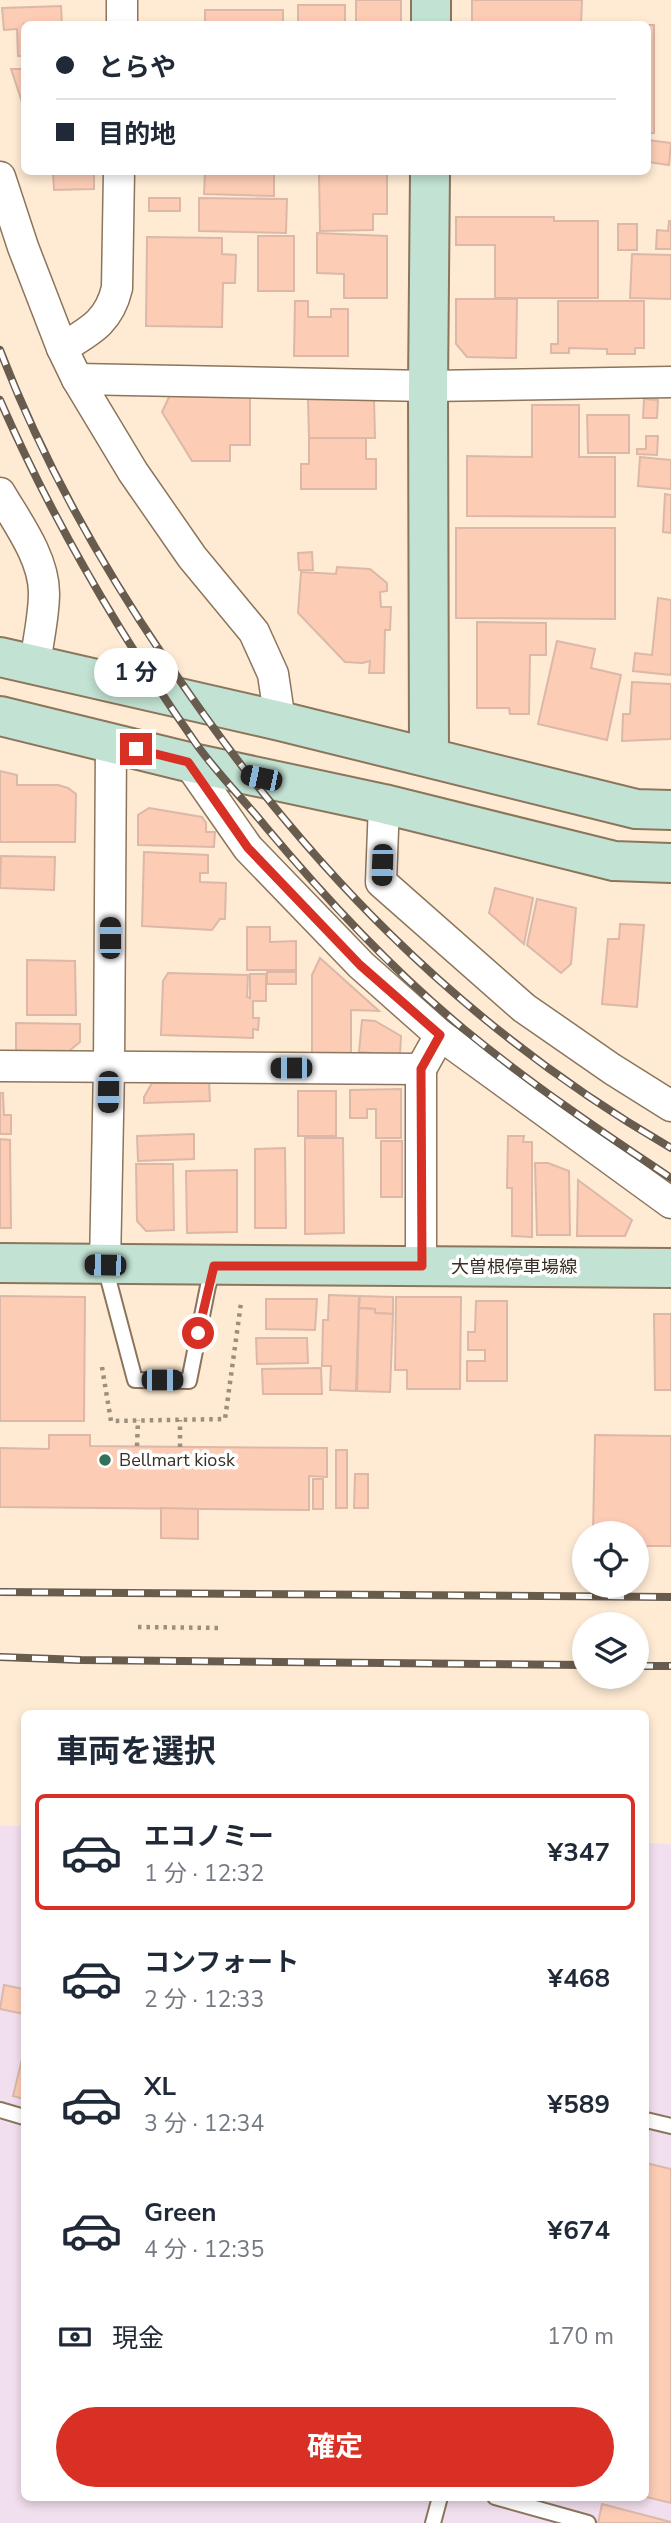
<!DOCTYPE html>
<html lang="ja">
<head>
<meta charset="utf-8">
<style>
  :root { --surface:#fff; --page:#f2f2f3; --text:#1f2937; --muted:#747a83; --line:#e0e1e3; --accent:#d93025 }
  body { margin:0; font-family:"Nunito Sans","Noto Sans JP",sans-serif; background:var(--page); color:var(--text); height:100vh; display:flex; flex-direction:column; font-size:26px; white-space:nowrap }
  * { box-sizing:border-box; margin:0 }
  p { font-size:23px; color:var(--muted) }
  .icon { flex:none; width:38px; height:38px; fill:none; stroke:currentColor; stroke-width:2; stroke-linecap:round; stroke-linejoin:round }
  .map { position:relative; flex:1; overflow:hidden }
  .panel { position:absolute; left:21px; top:1710px; width:628px; height:791px; display:flex; flex-direction:column; background:var(--surface); border-radius:10px; box-shadow:0 4px 10px #0003 }
  .panel>* { flex:none }
  .top-card { position:absolute; left:21px; top:21px; width:630px; height:154px; border-radius:10px; box-shadow:0 4px 10px #0003; display:grid; align-content:center; height:154px; padding:0 35px; background:var(--surface) }
  .buttons { position:absolute; left:572px; top:1521px; display:grid; gap:14px }
  .buttons a { display:grid; place-items:center; width:77px; height:77px; border-radius:50%; background:var(--surface); box-shadow:0 4px 10px #0003; font-size:35px }
  .end { position:absolute; width:32px; height:32px; margin:-16px; border:9px solid #d93025; background:#fff; box-shadow:0 0 0 4px #fff }
  .from { border-radius:50% }
  .bubble { position:absolute; height:49px; border-radius:24px; background:var(--surface); box-shadow:0 4px 10px #0003; font-size:23px; font-weight:700; line-height:49px; text-align:center }
  .car { position:absolute; width:21px; height:42px; margin:-21px -10px; border-radius:9px; box-shadow:0 0 5px 2px #0007; background:linear-gradient(#222 24%,#8ab4d8 0 40%,#222 0 76%,#8ab4d8 0 86%,#222 0) }
  .top-card b { display:flex; align-items:center; gap:24px; height:66px; font-size:26px }
  .top-card b+b { border-top:2px solid var(--line) }
  .top-card i { width:18px; height:18px; background:var(--text) }
  ul { padding:0; list-style:none }
  li { display:flex; align-items:center; gap:21px; height:116px; margin:0 14px 10px; padding:0 21px; border:4px solid transparent; border-radius:10px }
  li div { flex:1 }
  li b { display:block; font-size:26px }
  li em { font-style:normal; font-weight:700 }
  li.selected { border-color:var(--accent) }
  li>.icon { width:63px; height:63px; stroke-width:1.5 }
  h2 { padding:0 35px; font-size:32px; line-height:84px }
  .pay { display:flex; align-items:center; gap:18px; height:77px; padding:0 35px; font-size:26px }
  .pay p { margin-inline-start:auto }
  .button { display:flex; gap:14px; margin-top:auto; padding:14px 35px }
  .button a { flex:1; height:80px; border-radius:42px; background:var(--accent); color:#fff; font-size:28px; font-weight:700; line-height:80px; text-align:center }
  .map>svg:first-child { display:block }
  .industrial { fill:#f1deee }
  .building { fill:#fcccb5; stroke:#dbb8a8; stroke-width:2 }
  .lines { fill:none; stroke-linecap:round; stroke-linejoin:round }
  .lane-casing { stroke:#8b755c; stroke-width:18 }
  .street-casing { stroke:#8b755c; stroke-width:33 }
  .secondary-casing { stroke:#8b755c; stroke-width:42 }
  .path { stroke:#9e8f7d; stroke-width:4.5; stroke-dasharray:3.5 5; stroke-linecap:butt }
  .lane { stroke:#fff; stroke-width:14 }
  .street { stroke:#fff; stroke-width:30 }
  .secondary { stroke:#c2e2d3; stroke-width:38 }
  .rail-casing { stroke:#685c4e; stroke-width:8 }
  .rail { stroke:#fff; stroke-width:5; stroke-dasharray:16; stroke-linecap:butt }
  .route { stroke:#d93025; stroke-width:9 }
  .poi-dot { fill:#34715d; stroke:#fff; stroke-width:2.5 }
  .labels { text-anchor:middle; stroke-width:7; stroke-linejoin:round; paint-order:stroke }
  .street-label { font-size:18px; fill:#392f24; stroke:#fff }
  .poi-label { font-size:18px; fill:#392f24; stroke:#fff; text-anchor:start }
</style>
</head>
<body>
<div class="map">
<svg width="671" height="2523" viewBox="0 0 671 2523">
  <rect width="100%" height="100%" fill="#ffebd4"/>
  <!-- industrial -->
  <path class="industrial" d="M 0,1826 L 24,1826 L 24,2497 L 646,2497 L 646,1843 L 671,1844 L 671,2523 L 0,2523 Z"/>
  <!-- building -->
  <g class="building">
    <rect x="356" y="0" width="45" height="24"/>
    <path d="M 472,0 L 582,0 L 581,24 L 472,24 Z"/>
    <rect x="298" y="5" width="47" height="19"/>
    <path d="M 61,6 L 62,24 L 24,24 L 24,56 L 18,56 L 17,29 L 4,30 L 2,8 Z"/>
    <rect x="205" y="10" width="78" height="14"/>
    <rect x="648" y="25" width="6" height="108"/>
    <path d="M 11,69 L 24,69 L 24,108 Z"/>
    <path d="M 648,140 L 671,143 L 669,165 L 648,162 Z"/>
    <path d="M 53,172 L 94,172 L 94,189 L 54,190 Z"/>
    <path d="M 205,172 L 274,172 L 274,196 L 204,194 Z"/>
    <path d="M 319,172 L 387,172 L 387,214 L 373,214 L 373,230 L 320,231 Z"/>
    <rect x="149" y="198" width="31" height="13"/>
    <path d="M 199,198 L 287,199 L 286,233 L 199,231 Z"/>
    <path d="M 456,217 L 554,217 L 554,221 L 598,221 L 598,298 L 495,298 L 495,245 L 456,245 Z"/>
    <path d="M 669,221 L 671,221 L 671,249 L 656,249 L 657,230 L 668,231 Z"/>
    <rect x="618" y="224" width="19" height="26"/>
    <path d="M 317,233 L 387,236 L 387,298 L 344,298 L 344,274 L 317,273 Z"/>
    <rect x="258" y="236" width="36" height="55"/>
    <path d="M 147,237 L 222,238 L 222,254 L 236,255 L 235,283 L 223,283 L 222,327 L 146,326 Z"/>
    <path d="M 632,254 L 671,255 L 671,299 L 630,298 Z"/>
    <path d="M 456,299 L 517,299 L 516,358 L 467,357 L 456,344 Z"/>
    <path d="M 295,301 L 308,301 L 308,317 L 331,317 L 331,309 L 348,309 L 348,356 L 294,356 Z"/>
    <path d="M 558,301 L 644,301 L 644,348 L 635,348 L 635,354 L 607,354 L 607,349 L 569,348 L 569,353 L 551,353 L 551,344 L 558,344 Z"/>
    <path d="M 170,395 L 250,396 L 250,445 L 230,445 L 230,461 L 192,461 L 162,412 Z"/>
    <path d="M 374,398 L 375,438 L 309,438 L 308,399 Z"/>
    <path d="M 644,399 L 658,400 L 657,418 L 643,418 Z"/>
    <path d="M 532,405 L 579,405 L 579,457 L 615,457 L 615,517 L 467,516 L 467,456 L 532,457 Z"/>
    <path d="M 587,415 L 629,415 L 629,453 L 588,453 Z"/>
    <path d="M 646,436 L 658,436 L 657,455 L 637,454 L 637,449 L 646,449 Z"/>
    <path d="M 309,438 L 366,438 L 366,459 L 376,459 L 376,489 L 301,489 L 301,464 L 309,464 Z"/>
    <path d="M 640,457 L 671,460 L 671,489 L 638,486 Z"/>
    <path d="M 665,494 L 671,495 L 671,533 L 663,532 Z"/>
    <path d="M 456,528 L 615,528 L 615,619 L 456,618 Z"/>
    <path d="M 312,552 L 313,570 L 299,570 L 298,553 Z"/>
    <path d="M 337,567 L 370,569 L 387,583 L 387,591 L 380,592 L 381,607 L 391,607 L 390,630 L 385,630 L 384,673 L 369,673 L 370,661 L 362,663 L 345,662 L 298,613 L 301,572 L 336,574 Z"/>
    <path d="M 658,598 L 671,600 L 671,675 L 633,671 L 635,653 L 652,655 Z"/>
    <path d="M 477,622 L 546,623 L 546,655 L 530,655 L 529,714 L 510,714 L 509,708 L 477,708 Z"/>
    <path d="M 557,641 L 595,649 L 591,668 L 621,675 L 607,740 L 538,724 Z"/>
    <path d="M 632,682 L 671,684 L 671,739 L 622,741 L 623,714 L 630,714 Z"/>
    <path d="M 0,771 L 17,775 L 17,785 L 58,785 L 68,788 L 76,794 L 75,842 L 0,842 Z"/>
    <path d="M 149,808 L 202,817 L 206,823 L 206,832 L 215,832 L 214,847 L 138,845 L 138,815 Z"/>
    <path d="M 144,852 L 208,855 L 208,873 L 200,873 L 200,882 L 226,883 L 225,919 L 220,919 L 212,930 L 142,926 Z"/>
    <path d="M 1,856 L 55,857 L 54,890 L 0,888 Z"/>
    <path d="M 495,888 L 533,898 L 524,944 L 489,913 Z"/>
    <path d="M 537,899 L 576,908 L 571,964 L 561,973 L 527,945 Z"/>
    <path d="M 620,924 L 644,925 L 637,1007 L 602,1004 L 608,939 L 619,939 Z"/>
    <path d="M 247,927 L 270,927 L 270,942 L 296,941 L 296,970 L 247,970 Z"/>
    <path d="M 320,958 L 379,1011 L 351,1010 L 351,1054 L 312,1054 L 312,975 Z"/>
    <path d="M 27,960 L 75,961 L 76,1015 L 27,1015 Z"/>
    <rect x="267" y="972" width="29" height="12"/>
    <path d="M 168,973 L 248,975 L 247,997 L 250,998 L 250,974 L 266,974 L 266,1001 L 253,1001 L 253,1018 L 259,1018 L 258,1030 L 253,1029 L 253,1038 L 161,1035 L 163,981 Z"/>
    <path d="M 362,1020 L 375,1021 L 401,1036 L 400,1055 L 359,1052 Z"/>
    <path d="M 16,1023 L 80,1024 L 80,1042 L 69,1051 L 16,1052 Z"/>
    <path d="M 209,1082 L 210,1101 L 144,1103 L 144,1097 L 152,1083 Z"/>
    <path d="M 401,1089 L 401,1138 L 376,1138 L 376,1109 L 367,1109 L 367,1118 L 350,1118 L 350,1090 Z"/>
    <rect x="298" y="1091" width="38" height="45"/>
    <path d="M 0,1093 L 3,1093 L 4,1115 L 11,1115 L 11,1134 L 0,1134 Z"/>
    <path d="M 194,1134 L 194,1159 L 138,1161 L 137,1136 Z"/>
    <path d="M 508,1136 L 524,1136 L 523,1142 L 532,1142 L 532,1237 L 512,1236 L 512,1188 L 507,1188 Z"/>
    <path d="M 305,1138 L 343,1138 L 344,1233 L 305,1234 Z"/>
    <path d="M 0,1139 L 10,1140 L 11,1228 L 0,1228 Z"/>
    <rect x="381" y="1141" width="21" height="56"/>
    <path d="M 285,1148 L 286,1228 L 255,1228 L 255,1149 Z"/>
    <path d="M 535,1163 L 548,1163 L 569,1171 L 570,1235 L 537,1235 Z"/>
    <path d="M 136,1164 L 173,1164 L 174,1230 L 146,1231 L 137,1221 Z"/>
    <path d="M 237,1170 L 237,1232 L 187,1233 L 186,1171 Z"/>
    <path d="M 578,1180 L 632,1220 L 625,1236 L 577,1236 Z"/>
    <path d="M 329,1295 L 359,1296 L 356,1391 L 330,1390 L 331,1366 L 322,1366 L 323,1320 L 328,1320 Z"/>
    <path d="M 0,1296 L 85,1297 L 84,1421 L 0,1421 Z"/>
    <path d="M 360,1296 L 393,1297 L 393,1314 L 375,1313 L 375,1309 L 359,1308 Z"/>
    <path d="M 396,1297 L 461,1297 L 460,1389 L 407,1389 L 407,1370 L 395,1370 Z"/>
    <path d="M 266,1299 L 317,1299 L 315,1330 L 266,1329 Z"/>
    <path d="M 476,1301 L 507,1301 L 507,1381 L 467,1381 L 467,1361 L 485,1361 L 485,1350 L 468,1350 L 468,1332 L 475,1332 Z"/>
    <path d="M 359,1308 L 375,1309 L 375,1313 L 393,1314 L 390,1392 L 357,1391 Z"/>
    <path d="M 654,1314 L 671,1314 L 671,1390 L 655,1390 Z"/>
    <path d="M 256,1338 L 307,1338 L 308,1363 L 257,1364 Z"/>
    <path d="M 321,1368 L 322,1394 L 263,1394 L 262,1369 Z"/>
    <path d="M 49,1435 L 90,1435 L 90,1446 L 327,1448 L 327,1477 L 309,1476 L 309,1510 L 0,1507 L 0,1448 L 49,1449 Z"/>
    <path d="M 595,1435 L 671,1436 L 671,1546 L 637,1546 L 637,1533 L 593,1533 Z"/>
    <rect x="336" y="1450" width="11" height="58"/>
    <path d="M 355,1474 L 368,1474 L 368,1508 L 354,1508 Z"/>
    <rect x="313" y="1479" width="10" height="30"/>
    <path d="M 161,1508 L 198,1509 L 198,1539 L 161,1538 Z"/>
    <path d="M 4,1985 L 24,1989 L 24,2014 L 0,2009 Z"/>
    <path d="M 22,2059 L 24,2060 L 24,2099 L 13,2096 Z"/>
    <path d="M 646,2163 L 671,2169 L 671,2503 L 646,2497 Z"/>
    <path d="M 602,2504 L 671,2522 L 671,2523 L 598,2523 Z"/>
  </g>
  <g class="lines">
    <!-- lane casing -->
    <g class="lane-casing">
      <g id="lane">
        <path d="M 105,1267 L 135,1380 L 189,1381 L 208,1286 L 214,1267"/>
        <path d="M 0,2110 L 24,2117"/>
        <path d="M 646,2120 L 671,2126"/>
        <path d="M 495,2497 L 588,2523"/>
        <path d="M 433,2523 L 440,2497"/>
      </g>
    </g>
    <!-- street casing -->
    <g class="street-casing">
      <g id="street">
        <path d="M 122,24 L 122,0"/>
        <path d="M 0,177 L 23,247 L 62,348 L 77,379 L 133,472 L 192,557 L 254,632 L 273,674 L 280,721"/>
        <path d="M 62,348 C 90,331 109,322 117,288 L 119,172"/>
        <path d="M 77,379 L 428,386 L 671,382"/>
        <path d="M 0,493 C 17,522 44,558 44,593 C 44,616 38,641 35,664"/>
        <path d="M 188,762 L 248,848 L 361,965 L 440,1035 L 671,1203"/>
        <path d="M 384,804 L 381,882 L 524,1008 L 612,1069 L 671,1106"/>
        <path d="M 0,1066 L 421,1069 L 440,1035"/>
        <path d="M 421,1069 L 421,1266"/>
        <path d="M 105,1265 L 109,1067 L 111,742"/>
      </g>
    </g>
    <!-- secondary casing -->
    <g class="secondary-casing">
      <g id="secondary">
        <path d="M 431,24 L 431,0"/>
        <path d="M 0,657 L 280,721 L 636,809 L 671,810"/>
        <path d="M 0,716 L 188,762 L 384,804 L 614,861 L 671,863"/>
        <path d="M 429,757 L 428,386 L 430,172"/>
        <path d="M 0,1263 L 671,1268"/>
      </g>
    </g>
    <!-- path -->
    <g class="path">
      <path d="M 102,1367 L 111,1421 L 225,1419 L 241,1303"/>
      <path d="M 137,1446 L 138,1420"/>
      <path d="M 180,1447 L 180,1420"/>
      <path d="M 138,1627 L 222,1628"/>
    </g>
    <!-- lane -->
    <use href="#lane" class="lane"/>
    <!-- street -->
    <use href="#street" class="street"/>
    <!-- secondary -->
    <use href="#secondary" class="secondary"/>
    <!-- rail casing -->
    <g class="rail-casing">
      <g id="rail">
        <path d="M 0,350 C 42,460 100,563 166,660 C 302,863 458,1024 671,1148"/>
        <path d="M 0,400 C 53,521 121,637 197,745 C 217,773 243,799 265,826 C 326,899 391,969 465,1030 C 531,1084 600,1131 671,1178"/>
        <path d="M 0,1592 L 671,1597"/>
        <path d="M 0,1657 L 81,1660 L 584,1665"/>
        <path d="M 637,1666 L 671,1666"/>
      </g>
    </g>
    <!-- rail -->
    <use href="#rail" class="rail"/>
  </g>
  <g class="lines">
    <!-- route -->
    <path class="route" d="M 136,749 L 188,762 L 248,848 L 360,965 L 440,1035 L 421,1069 L 422,1266 L 214,1266 L 198,1333"/>
  </g>
  <!-- markers -->
  <circle class="poi-dot" cx="105" cy="1460" r="7"/>
  <g class="labels">
    <!-- street labels -->
    <g class="street-label">
      <text x="514" y="1273">大曽根停車場線</text>
    </g>
    <!-- poi labels -->
    <g class="poi-label">
      <text x="119" y="1466">Bellmart kiosk</text>
    </g>
  </g>
</svg>
<div class="buttons">
<a><svg class="icon" aria-label="locate" viewBox="0 0 24 24"><circle cx="12" cy="12" r="6"/><path d="M12 2v4M12 18v4M2 12h4M18 12h4"/></svg></a>
<a><svg class="icon" aria-label="layers" viewBox="0 0 24 24"><path d="M12 4l9 5-9 5-9-5zM3 14l9 5 9-5"/></svg></a>
</div>
<i class="end from" style="left:198px;top:1333px"></i>
<i class="end" style="left:136px;top:749px"></i>
<div class="bubble" style="left:94px;top:648px;width:84px">1 分</div>
<i class="car" style="left:261px;top:778px;rotate:282deg"></i>
<i class="car" style="left:382px;top:865px;rotate:182deg"></i>
<i class="car" style="left:110px;top:938px;rotate:0deg"></i>
<i class="car" style="left:291px;top:1068px;rotate:270deg"></i>
<i class="car" style="left:108px;top:1092px;rotate:181deg"></i>
<i class="car" style="left:105px;top:1265px;rotate:271deg"></i>
<i class="car" style="left:162px;top:1380px;rotate:90deg"></i>
<div class="top-card">
<b><i class="from"></i>とらや</b>
<b><i></i>目的地</b>
</div>
<section class="panel">
<h2>車両を選択</h2>
<ul>
<li class="selected"><svg class="icon" aria-label="car" viewBox="0 0 24 24"><path d="M5 17H2v-5l4-1 3-4h7l3 4 3 1v5h-3M9 17h6M6 11h13"/><circle cx="7" cy="17" r="2"/><circle cx="17" cy="17" r="2"/></svg><div><b>エコノミー</b><p>1 分 · 12:32</p></div><em>¥347</em></li>
<li><svg class="icon" aria-label="car" viewBox="0 0 24 24"><path d="M5 17H2v-5l4-1 3-4h7l3 4 3 1v5h-3M9 17h6M6 11h13"/><circle cx="7" cy="17" r="2"/><circle cx="17" cy="17" r="2"/></svg><div><b>コンフォート</b><p>2 分 · 12:33</p></div><em>¥468</em></li>
<li><svg class="icon" aria-label="car" viewBox="0 0 24 24"><path d="M5 17H2v-5l4-1 3-4h7l3 4 3 1v5h-3M9 17h6M6 11h13"/><circle cx="7" cy="17" r="2"/><circle cx="17" cy="17" r="2"/></svg><div><b>XL</b><p>3 分 · 12:34</p></div><em>¥589</em></li>
<li><svg class="icon" aria-label="car" viewBox="0 0 24 24"><path d="M5 17H2v-5l4-1 3-4h7l3 4 3 1v5h-3M9 17h6M6 11h13"/><circle cx="7" cy="17" r="2"/><circle cx="17" cy="17" r="2"/></svg><div><b>Green</b><p>4 分 · 12:35</p></div><em>¥674</em></li>
</ul>
<div class="pay"><svg class="icon" aria-label="cash" viewBox="0 0 24 24"><path d="M3 7h18v10H3z"/><circle cx="12" cy="12" r="2"/></svg>現金<p>170 m</p></div>
<div class="button"><a>確定</a></div>
</section>
</div>
</body>
</html>
